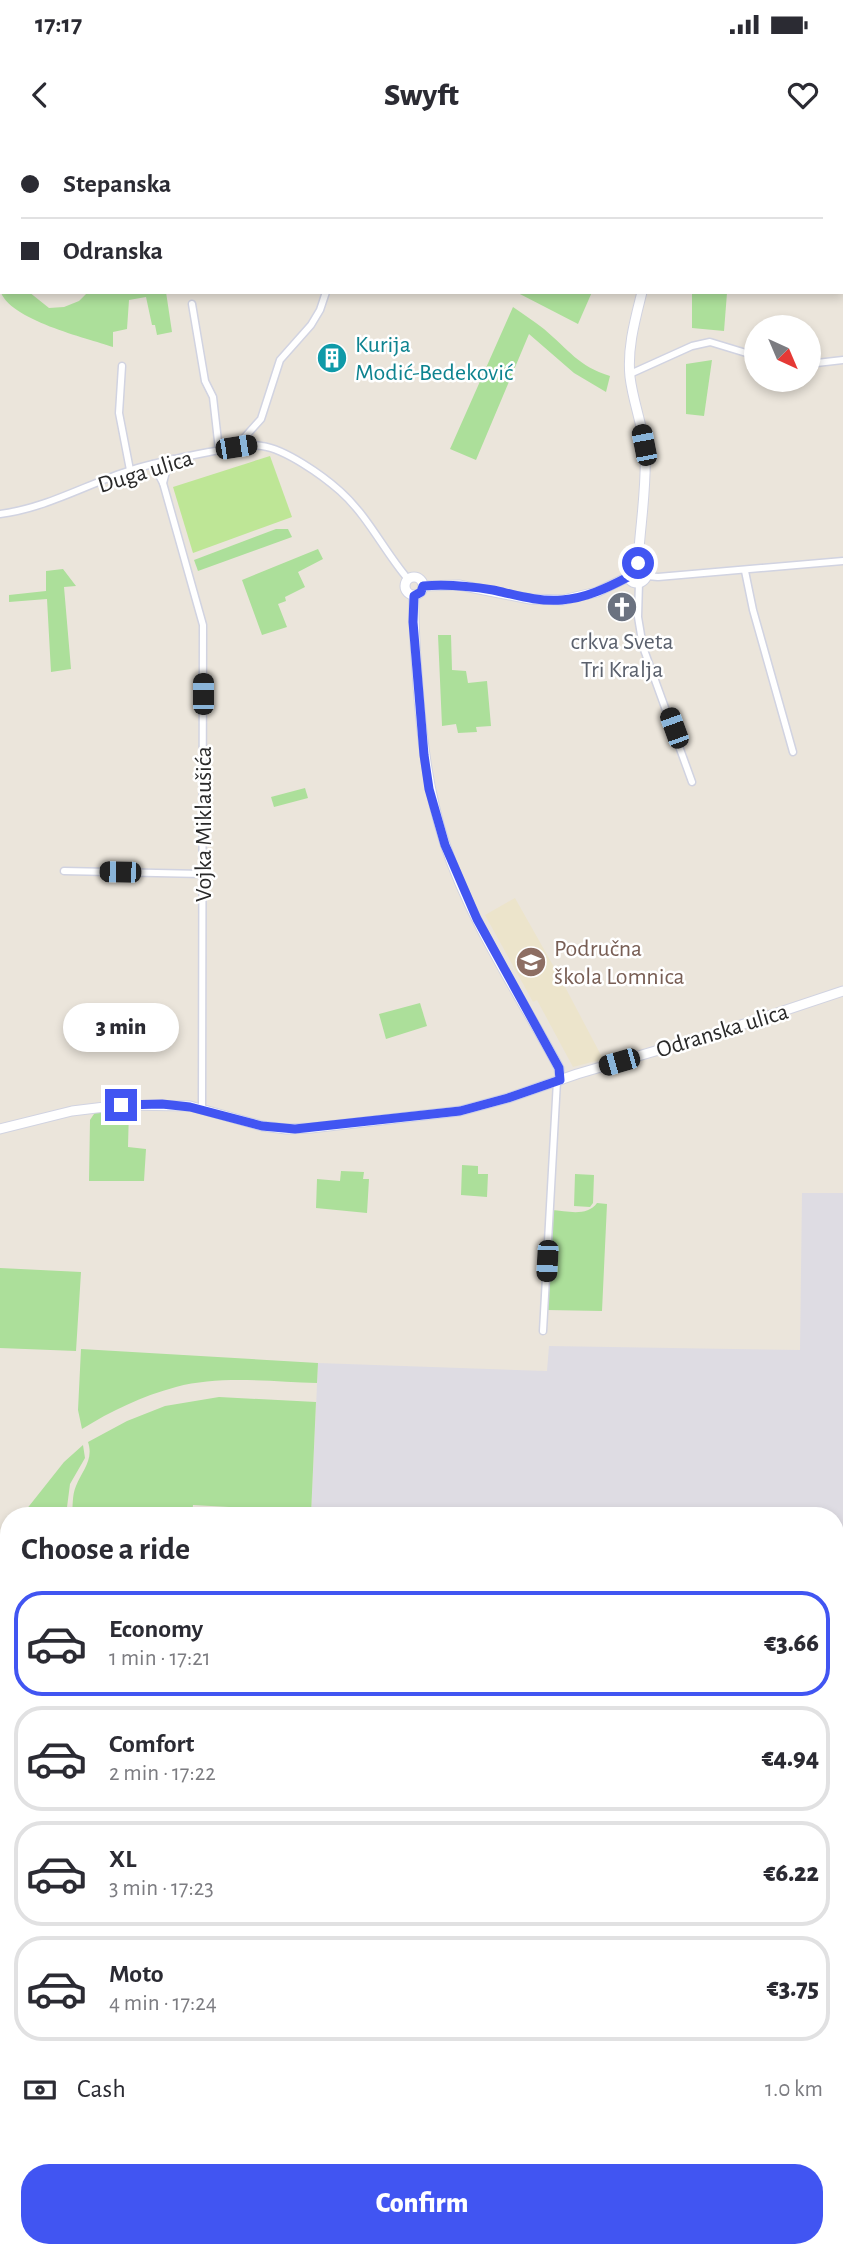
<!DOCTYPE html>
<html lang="en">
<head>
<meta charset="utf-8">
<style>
  :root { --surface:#fff; --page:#f2f2f3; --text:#2b2b33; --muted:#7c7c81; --line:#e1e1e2; --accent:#4155f2 }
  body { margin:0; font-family:"Alegreya Sans",sans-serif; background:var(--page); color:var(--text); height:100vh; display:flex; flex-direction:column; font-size:26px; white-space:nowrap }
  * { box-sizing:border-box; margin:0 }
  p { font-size:23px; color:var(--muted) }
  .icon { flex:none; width:38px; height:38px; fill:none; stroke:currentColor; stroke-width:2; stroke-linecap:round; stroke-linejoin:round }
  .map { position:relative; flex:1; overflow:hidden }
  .sheet { position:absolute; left:0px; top:1367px; width:844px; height:751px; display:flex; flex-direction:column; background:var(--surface); border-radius:28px 28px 0 0; box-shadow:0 4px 10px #0003 }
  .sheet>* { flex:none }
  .banner { position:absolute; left:0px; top:0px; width:844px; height:154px; box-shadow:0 4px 10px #0003; display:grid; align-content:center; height:154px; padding:0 21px; background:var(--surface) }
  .needle { width:46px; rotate:136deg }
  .buttons { position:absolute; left:744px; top:175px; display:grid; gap:14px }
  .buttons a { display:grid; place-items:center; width:77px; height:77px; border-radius:50%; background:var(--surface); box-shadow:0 4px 10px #0003; font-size:35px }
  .end { position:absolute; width:32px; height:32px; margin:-16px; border:9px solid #4155f2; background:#fff; box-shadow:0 0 0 4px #fff }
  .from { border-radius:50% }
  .bubble { position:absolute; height:49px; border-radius:24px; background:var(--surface); box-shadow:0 4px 10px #0003; font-size:23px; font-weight:800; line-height:49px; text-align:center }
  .car { position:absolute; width:21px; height:42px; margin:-21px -10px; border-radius:9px; box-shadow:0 0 5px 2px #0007; background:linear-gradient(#222 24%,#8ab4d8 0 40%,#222 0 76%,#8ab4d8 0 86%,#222 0) }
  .banner b { display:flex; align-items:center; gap:24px; height:66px; font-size:26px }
  .banner b+b { border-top:2px solid var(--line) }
  .banner i { width:18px; height:18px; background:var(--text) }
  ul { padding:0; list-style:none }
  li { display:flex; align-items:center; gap:21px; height:105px; margin:0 14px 10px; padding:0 7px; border:4px solid var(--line); border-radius:28px }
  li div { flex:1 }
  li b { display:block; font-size:26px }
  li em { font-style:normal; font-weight:800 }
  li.selected { border-color:var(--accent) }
  li>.icon { width:63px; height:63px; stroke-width:1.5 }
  h2 { padding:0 21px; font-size:32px; line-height:84px }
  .pay { display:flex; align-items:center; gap:18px; height:77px; padding:0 21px; font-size:26px }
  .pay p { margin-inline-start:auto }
  .cta { display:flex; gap:14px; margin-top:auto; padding:14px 21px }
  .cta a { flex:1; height:80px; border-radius:28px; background:var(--accent); color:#fff; font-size:28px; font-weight:800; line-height:80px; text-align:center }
  .status { display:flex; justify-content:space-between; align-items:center; height:49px; padding:0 35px; background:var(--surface); direction:ltr }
  .status svg { height:19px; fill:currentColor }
  header { display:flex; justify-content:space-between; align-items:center; height:91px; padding:0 21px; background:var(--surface); font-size:32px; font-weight:800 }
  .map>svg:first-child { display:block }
  .industrial { fill:#dedce3 }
  .education { fill:#ece4cb }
  .green { fill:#acdf9a }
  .pitch { fill:#bee696 }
  .water { fill:#72c1e9 }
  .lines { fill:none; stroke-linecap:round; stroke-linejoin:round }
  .street-casing { stroke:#d1d3e1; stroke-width:9 }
  .secondary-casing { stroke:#d1d3e1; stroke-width:11 }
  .highway-casing { stroke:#c7c7c7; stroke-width:13 }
  .street { stroke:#fff; stroke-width:6 }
  .secondary { stroke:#fff; stroke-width:9 }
  .highway { stroke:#f7a95a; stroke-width:10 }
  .rail { stroke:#9ea0b3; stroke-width:2.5 }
  .route { stroke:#4155f2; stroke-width:9 }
  .labels { text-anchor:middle; stroke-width:5; stroke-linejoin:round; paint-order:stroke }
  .culture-label { font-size:24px; fill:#0d838f; stroke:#fff; text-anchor:start }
  .street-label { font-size:24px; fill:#292929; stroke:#fff }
  .worship-label { font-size:24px; fill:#5b616d; stroke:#fff }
  .education-label { font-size:24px; fill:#785e54; stroke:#fff; text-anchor:start }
</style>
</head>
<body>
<div class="status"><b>17:17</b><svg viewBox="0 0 49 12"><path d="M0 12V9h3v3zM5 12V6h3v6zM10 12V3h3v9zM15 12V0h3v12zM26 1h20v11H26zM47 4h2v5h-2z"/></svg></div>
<header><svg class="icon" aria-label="back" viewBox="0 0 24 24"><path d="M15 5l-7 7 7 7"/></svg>Swyft<svg class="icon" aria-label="heart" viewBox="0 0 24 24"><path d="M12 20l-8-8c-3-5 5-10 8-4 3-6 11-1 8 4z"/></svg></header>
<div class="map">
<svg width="843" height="2116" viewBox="0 0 843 2116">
  <rect width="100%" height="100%" fill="#ebe5db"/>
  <!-- industrial -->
  <path class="industrial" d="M 802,1053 L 843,1053 L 843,1811 L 835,1811 L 835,1376 L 311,1376 L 318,1223 L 547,1231 L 549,1206 L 800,1210 Z"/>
  <!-- education -->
  <path class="education" d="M 515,758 L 563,843 L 603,919 L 573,927 L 537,860 L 533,862 L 485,775 Z"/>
  <!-- green -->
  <g class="green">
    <path d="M 0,96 L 2,98 L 2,152 L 29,152 L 49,168 L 64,167 L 79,161 L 88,152 L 166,152 L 172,192 L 157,195 L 155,185 L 152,185 L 146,157 L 129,160 L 127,189 L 113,192 L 113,207 C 87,198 8,180 0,150 C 0,138 0,110 0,96 Z"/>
    <path d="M 516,152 L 592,152 L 578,184 Z"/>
    <path d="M 692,153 L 727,153 L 724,191 L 692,188 Z"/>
    <path d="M 513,167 C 523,174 534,181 544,189 C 569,210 578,226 610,236 L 606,252 L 574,233 L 529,194 L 476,320 L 450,309 Z"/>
    <path d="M 712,220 L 704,276 L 686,274 L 686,224 Z"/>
    <path d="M 276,389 L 288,389 L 292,397 L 198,431 L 194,420 Z"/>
    <path d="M 318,409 L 323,419 L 298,432 L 305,447 L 285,457 L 286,461 L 278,464 L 287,487 L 262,495 L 242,440 Z"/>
    <path d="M 63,429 L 76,446 L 64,447 L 71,529 L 51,532 L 47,459 L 9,462 L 9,455 L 46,451 L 46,431 Z"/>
    <path d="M 438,495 L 451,495 L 452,530 L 466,531 L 468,543 L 487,541 L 491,586 L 476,587 L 477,592 L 458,593 L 456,584 L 442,586 Z"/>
    <path d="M 305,648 L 308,658 L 274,667 L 271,657 Z"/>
    <path d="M 420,863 L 427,886 L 386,899 L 379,874 Z"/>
    <path d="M 129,968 L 128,1007 L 146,1009 L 144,1041 L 89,1041 L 90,980 L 96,971 Z"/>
    <path d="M 462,1025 L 478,1026 L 478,1034 L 488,1034 L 487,1057 L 461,1055 Z"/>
    <path d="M 341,1031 L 364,1032 L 363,1039 L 369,1039 L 367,1073 L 316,1068 L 317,1039 L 340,1041 Z"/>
    <path d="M 575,1034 L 594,1035 L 593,1063 L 590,1067 L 574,1066 Z"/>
    <path d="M 597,1063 L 607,1064 L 602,1171 L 547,1170 L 552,1070 C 567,1071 587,1077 597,1063 Z"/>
    <path d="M 0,1128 L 81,1132 L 76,1211 L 0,1208 Z"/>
    <path d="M 81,1209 L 318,1223 L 317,1243 C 272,1242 221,1235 176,1247 C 142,1256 111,1271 82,1289 L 78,1270 Z"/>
    <path d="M 219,1257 L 316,1262 L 311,1375 L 304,1375 L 304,1371 L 193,1365 L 192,1375 L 72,1375 C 73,1366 72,1355 76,1346 C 82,1331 94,1320 88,1302 L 127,1281 L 165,1266 Z"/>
    <path d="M 83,1305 L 85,1318 L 70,1344 L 66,1375 L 22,1375 L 64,1322 Z"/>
    <rect x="0" y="1731" width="9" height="61"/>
    <path d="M 0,1903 L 9,1904 L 9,2109 L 46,2109 L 47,2116 L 0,2116 Z"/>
    <path d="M 493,2109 L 549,2109 L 550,2116 L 459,2116 Z"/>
    <path d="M 592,2109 L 625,2109 L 624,2116 L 593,2116 Z"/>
  </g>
  <!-- pitch -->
  <path class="pitch" d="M 270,316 L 292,377 L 193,413 L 173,347 Z"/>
  <!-- water -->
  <path class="water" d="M 835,1537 L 843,1543 L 843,1799 L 835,1798 Z"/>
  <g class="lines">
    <!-- street casing -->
    <g class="street-casing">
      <g id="street">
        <path d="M 323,0 L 324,2"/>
        <path d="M 527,0 L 533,2"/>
        <path d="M 413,2 L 416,0"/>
        <path d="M 842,34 L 843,34"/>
        <path d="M 192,164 L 205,241 L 213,257 L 219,310"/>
        <path d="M 808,224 L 843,220"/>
        <path d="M 122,226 L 119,273 L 130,330"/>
        <path d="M 630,234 L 692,206 L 710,202 L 756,216"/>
        <path d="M 236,307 L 261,279 L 280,220 L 311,185 L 320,170 L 326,152"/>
        <path d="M 153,324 L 163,343 L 203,485 L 202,969"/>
        <path d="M 163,343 L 166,332 L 173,319"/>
        <path d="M 0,374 C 47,368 87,344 131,330 C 157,322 183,317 209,312 C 226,309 245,303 262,306 C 285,309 322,335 340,351 C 368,376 384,411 408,439"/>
        <path d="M 745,431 L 753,470 L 793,612"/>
        <path d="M 647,436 L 658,437 L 843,421"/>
        <path d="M 639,442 L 638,477 L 643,507 L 692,642"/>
        <path d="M 64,731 L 203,734"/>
        <path d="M 543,1191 L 557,941"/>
      </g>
    </g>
    <!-- secondary casing -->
    <g class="secondary-casing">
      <g id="secondary">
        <path d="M 687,2 L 687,0"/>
        <path d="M 638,423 C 640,385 647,348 645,310 C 643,286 633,262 630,237 C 627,208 635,180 642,152"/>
        <circle cx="637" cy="433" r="10"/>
        <circle cx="414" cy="446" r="9"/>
        <path d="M 423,446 L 459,445 L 530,459 L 563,460 L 597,452 L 628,437"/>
        <path d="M 414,456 C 413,486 416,516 418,546 C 422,601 428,652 445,704 C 471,783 520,855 559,928 L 560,940"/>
        <path d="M 0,989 L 72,971 L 121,965 L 190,966 L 262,986 L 286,989 L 311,988 L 460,971 L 508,958 L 577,934 L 720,892 L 843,851"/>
      </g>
    </g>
    <!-- highway casing -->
    <g class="highway-casing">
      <g id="highway">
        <path d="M 0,1820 L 9,1820"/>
        <path d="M 0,1835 L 9,1835"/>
        <path d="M 835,1855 L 843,1856"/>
        <path d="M 835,1869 L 843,1870"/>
      </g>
    </g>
    <!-- street -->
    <use href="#street" class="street"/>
    <!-- secondary -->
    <use href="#secondary" class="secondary"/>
    <!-- highway -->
    <use href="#highway" class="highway"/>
    <!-- rail -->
    <g class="rail">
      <path d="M 0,1879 L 9,1880"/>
      <path d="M 0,1891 L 9,1891"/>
      <path d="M 835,1905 L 843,1905"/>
      <path d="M 681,2109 L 691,2116"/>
    </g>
  </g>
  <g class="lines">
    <!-- route -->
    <path class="route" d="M 121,965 L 162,964 L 190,967 L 262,986 L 295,989 L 460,971 L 508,958 L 560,940 L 559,928 L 477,779 L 445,705 L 429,649 L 424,615 L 413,482 L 414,456 L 421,452 L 423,446 C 447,444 469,446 493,450 C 516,455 538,462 562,460 C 586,458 607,448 628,437 L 628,428 L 638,423"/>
  </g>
  <!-- icons -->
  <defs>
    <g id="building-disc" transform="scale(1.575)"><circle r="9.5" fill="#0f9aa8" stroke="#fff"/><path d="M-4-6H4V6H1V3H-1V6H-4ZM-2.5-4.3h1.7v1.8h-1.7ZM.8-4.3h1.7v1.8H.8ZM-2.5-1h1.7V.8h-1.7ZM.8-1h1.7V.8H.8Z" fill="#fff"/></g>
    <g id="church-disc" transform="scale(1.575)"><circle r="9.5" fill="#6b7280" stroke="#fff"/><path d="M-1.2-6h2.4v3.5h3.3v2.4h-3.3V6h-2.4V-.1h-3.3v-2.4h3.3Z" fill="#fff"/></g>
    <g id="school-disc" transform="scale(1.575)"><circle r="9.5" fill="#8d6e63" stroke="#fff"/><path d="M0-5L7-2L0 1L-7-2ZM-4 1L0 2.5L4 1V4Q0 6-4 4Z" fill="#fff"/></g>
  </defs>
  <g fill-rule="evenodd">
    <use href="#building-disc" x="332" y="218"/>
    <use href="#church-disc" x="622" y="467"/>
    <use href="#school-disc" x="531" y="822"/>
  </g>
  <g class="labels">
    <!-- culture labels -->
    <g class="culture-label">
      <text x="355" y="212">Kurija<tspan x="355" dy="28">Modić-Bedeković</tspan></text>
    </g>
    <!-- street labels -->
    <g class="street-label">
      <text transform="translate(145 331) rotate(-17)" y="8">Duga ulica</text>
      <text transform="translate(203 684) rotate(-90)" y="8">Vojka Miklaušića</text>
      <text transform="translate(722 890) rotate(-17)" y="8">Odranska ulica</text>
    </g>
    <!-- worship labels -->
    <g class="worship-label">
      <text x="622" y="509">crkva Sveta<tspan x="622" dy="28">Tri Kralja</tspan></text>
    </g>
    <!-- education labels -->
    <g class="education-label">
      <text x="554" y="816">Područna<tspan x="554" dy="28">škola Lomnica</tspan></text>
    </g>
  </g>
</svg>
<div class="buttons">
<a><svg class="needle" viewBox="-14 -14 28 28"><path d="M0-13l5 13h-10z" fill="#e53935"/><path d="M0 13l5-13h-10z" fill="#7c7c81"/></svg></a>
</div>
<i class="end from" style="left:638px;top:423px"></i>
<i class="end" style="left:121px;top:965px"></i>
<div class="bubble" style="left:63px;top:863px;width:116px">3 min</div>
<i class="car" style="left:644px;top:305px;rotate:349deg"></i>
<i class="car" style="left:236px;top:307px;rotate:81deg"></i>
<i class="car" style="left:203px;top:554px;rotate:0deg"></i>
<i class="car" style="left:674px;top:588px;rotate:340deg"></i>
<i class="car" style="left:120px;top:732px;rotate:271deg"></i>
<i class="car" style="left:619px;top:922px;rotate:254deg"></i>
<i class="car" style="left:547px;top:1121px;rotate:183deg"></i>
<div class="banner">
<b><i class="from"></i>Stepanska</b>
<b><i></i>Odranska</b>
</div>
<section class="sheet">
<h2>Choose a ride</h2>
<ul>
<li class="selected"><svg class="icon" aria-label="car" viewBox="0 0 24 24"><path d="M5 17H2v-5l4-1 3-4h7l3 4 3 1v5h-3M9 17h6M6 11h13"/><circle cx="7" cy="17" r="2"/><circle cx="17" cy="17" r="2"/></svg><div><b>Economy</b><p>1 min · 17:21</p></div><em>€3.66</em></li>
<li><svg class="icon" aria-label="car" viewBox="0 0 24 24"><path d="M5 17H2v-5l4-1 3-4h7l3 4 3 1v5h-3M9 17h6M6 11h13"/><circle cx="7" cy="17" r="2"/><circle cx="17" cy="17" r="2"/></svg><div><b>Comfort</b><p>2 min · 17:22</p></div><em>€4.94</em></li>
<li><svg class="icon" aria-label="car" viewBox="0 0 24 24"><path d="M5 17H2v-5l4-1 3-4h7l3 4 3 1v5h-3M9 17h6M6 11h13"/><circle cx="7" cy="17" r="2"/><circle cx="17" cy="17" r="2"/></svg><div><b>XL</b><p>3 min · 17:23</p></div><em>€6.22</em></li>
<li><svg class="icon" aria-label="car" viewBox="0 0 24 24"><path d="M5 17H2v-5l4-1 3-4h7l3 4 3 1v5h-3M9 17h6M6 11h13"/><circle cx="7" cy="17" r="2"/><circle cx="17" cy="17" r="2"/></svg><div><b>Moto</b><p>4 min · 17:24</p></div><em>€3.75</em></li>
</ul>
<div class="pay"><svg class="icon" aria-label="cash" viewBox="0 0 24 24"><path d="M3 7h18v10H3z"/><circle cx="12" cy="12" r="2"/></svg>Cash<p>1.0 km</p></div>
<div class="cta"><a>Confirm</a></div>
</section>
</div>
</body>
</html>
